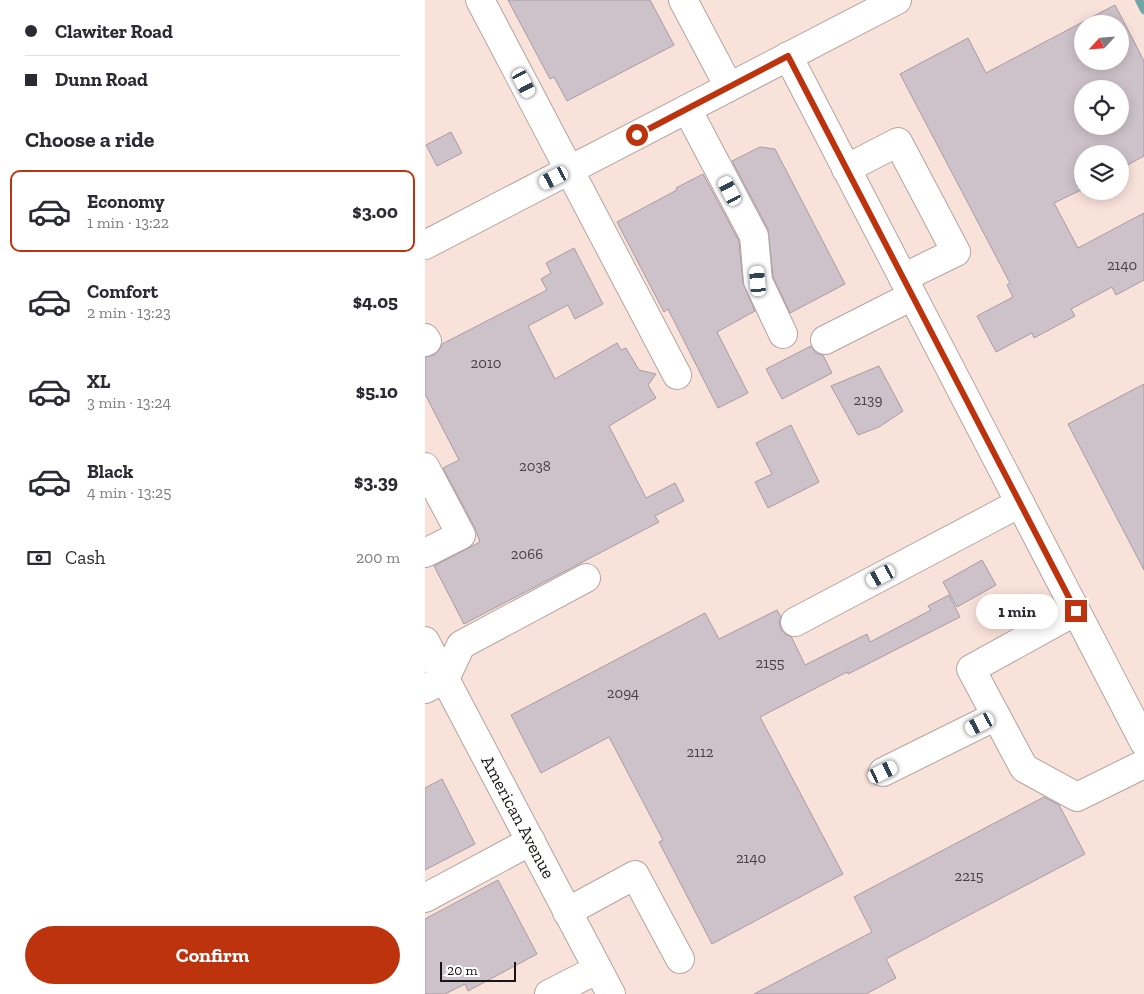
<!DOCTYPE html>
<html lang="en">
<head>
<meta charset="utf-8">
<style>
  :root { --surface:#fff; --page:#f7f7f7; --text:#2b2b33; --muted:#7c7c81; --line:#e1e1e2; --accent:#bd330d }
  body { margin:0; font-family:"Zilla Slab",serif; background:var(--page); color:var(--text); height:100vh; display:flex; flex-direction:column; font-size:19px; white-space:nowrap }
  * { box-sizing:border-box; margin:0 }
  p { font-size:16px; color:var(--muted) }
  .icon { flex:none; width:28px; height:28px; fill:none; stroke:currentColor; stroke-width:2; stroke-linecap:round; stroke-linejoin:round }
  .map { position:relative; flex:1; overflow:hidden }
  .details { display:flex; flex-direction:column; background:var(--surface); width:425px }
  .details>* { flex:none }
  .guide { display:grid; align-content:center; height:110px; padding:0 25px; background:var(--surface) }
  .needle { width:32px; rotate:244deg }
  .controls { position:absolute; left:649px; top:15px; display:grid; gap:10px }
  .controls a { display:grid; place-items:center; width:55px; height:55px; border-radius:50%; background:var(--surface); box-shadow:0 2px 12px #0003; font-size:25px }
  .scale { position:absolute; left:15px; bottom:12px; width:76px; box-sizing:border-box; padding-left:5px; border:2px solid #1a1513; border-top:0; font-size:14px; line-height:18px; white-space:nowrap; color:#1a1513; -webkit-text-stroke:4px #fff; paint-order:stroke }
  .end { position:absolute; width:22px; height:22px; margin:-11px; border:6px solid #bd330d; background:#fff; box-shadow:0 0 0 2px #fff }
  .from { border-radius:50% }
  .bubble { position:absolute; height:35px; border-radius:18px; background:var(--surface); box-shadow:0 2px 12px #0003; font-size:16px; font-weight:700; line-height:35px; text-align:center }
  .car { position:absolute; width:15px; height:30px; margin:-15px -8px; border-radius:6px; box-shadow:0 0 4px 1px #0007; background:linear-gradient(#fff 24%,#345 0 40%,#fff 0 76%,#345 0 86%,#fff 0) }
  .guide b { display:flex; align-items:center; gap:18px; height:48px; font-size:19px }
  .guide b+b { border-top:1px solid var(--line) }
  .guide i { width:12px; height:12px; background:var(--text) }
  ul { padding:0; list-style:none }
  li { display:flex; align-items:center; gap:15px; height:82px; margin:0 10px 8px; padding:0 15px; border:2px solid transparent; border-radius:10px }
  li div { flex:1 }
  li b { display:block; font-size:19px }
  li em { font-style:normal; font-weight:700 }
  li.active { border-color:var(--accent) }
  li>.icon { width:45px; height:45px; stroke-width:1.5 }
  h2 { padding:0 25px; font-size:22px; line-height:60px }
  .pay { display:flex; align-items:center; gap:12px; height:55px; padding:0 25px; font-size:19px }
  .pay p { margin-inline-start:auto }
  .primary-button { display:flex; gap:10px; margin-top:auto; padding:10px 25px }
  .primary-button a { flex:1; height:58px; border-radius:30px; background:var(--accent); color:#fff; font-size:20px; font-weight:700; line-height:58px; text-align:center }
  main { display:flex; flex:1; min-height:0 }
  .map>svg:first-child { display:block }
  .built { fill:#f9e2da; fill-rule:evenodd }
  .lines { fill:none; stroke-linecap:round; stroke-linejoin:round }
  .stream { stroke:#72a5a5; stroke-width:8 }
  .building { fill:#cec2ca; stroke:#a79ba3; fill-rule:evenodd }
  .minor-casing { stroke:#b3a5a0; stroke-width:30 }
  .major-casing { stroke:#b3a5a0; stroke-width:30 }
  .minor { stroke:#fff; stroke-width:28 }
  .major { stroke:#fff; stroke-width:28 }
  .route { stroke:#bd330d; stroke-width:6 }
  .labels { text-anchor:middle; stroke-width:5; stroke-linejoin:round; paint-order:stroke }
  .number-label { font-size:15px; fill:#474041 }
  .street-label { font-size:18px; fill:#1a1513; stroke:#fff }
</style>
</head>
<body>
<main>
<section class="details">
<div class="guide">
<b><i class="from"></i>Clawiter Road</b>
<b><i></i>Dunn Road</b>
</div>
<h2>Choose a ride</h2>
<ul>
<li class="active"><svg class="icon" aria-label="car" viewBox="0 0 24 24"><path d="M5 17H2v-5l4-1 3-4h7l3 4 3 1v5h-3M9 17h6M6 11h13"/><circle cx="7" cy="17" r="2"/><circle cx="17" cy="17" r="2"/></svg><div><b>Economy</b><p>1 min · 13:22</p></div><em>$3.00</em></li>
<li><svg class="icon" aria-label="car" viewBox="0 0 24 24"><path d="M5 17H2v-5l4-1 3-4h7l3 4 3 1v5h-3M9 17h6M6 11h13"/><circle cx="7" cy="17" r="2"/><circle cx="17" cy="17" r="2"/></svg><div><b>Comfort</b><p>2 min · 13:23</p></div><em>$4.05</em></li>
<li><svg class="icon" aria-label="car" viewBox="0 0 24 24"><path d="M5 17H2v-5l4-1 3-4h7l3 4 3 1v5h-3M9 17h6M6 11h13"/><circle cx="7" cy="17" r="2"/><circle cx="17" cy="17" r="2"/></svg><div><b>XL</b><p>3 min · 13:24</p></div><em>$5.10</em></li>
<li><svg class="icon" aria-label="car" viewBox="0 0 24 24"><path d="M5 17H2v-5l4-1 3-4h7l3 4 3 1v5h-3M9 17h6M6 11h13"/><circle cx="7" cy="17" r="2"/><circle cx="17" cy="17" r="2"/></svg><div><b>Black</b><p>4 min · 13:25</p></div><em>$3.39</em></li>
</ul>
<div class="pay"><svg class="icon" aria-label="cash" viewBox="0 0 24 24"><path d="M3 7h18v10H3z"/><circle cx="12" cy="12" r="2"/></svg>Cash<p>200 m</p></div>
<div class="primary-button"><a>Confirm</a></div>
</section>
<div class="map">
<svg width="719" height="994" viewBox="0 0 719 994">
  <rect width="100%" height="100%" fill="#feefe9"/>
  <!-- built -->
  <path class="built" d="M 0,0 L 719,0 L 719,994 L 0,994 ZM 658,24 L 695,24 L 695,61 L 658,61 ZM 658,89 L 695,89 L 695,126 L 658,126 ZM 658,154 L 695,154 L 695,191 L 658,191 Z"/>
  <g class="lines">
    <!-- stream -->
    <path class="stream" d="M 714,0 L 719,10"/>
  </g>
  <!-- building -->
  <g class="building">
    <path d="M 83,0 L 225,0 L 249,45 L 142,101 L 129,77 L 125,79 Z"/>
    <path d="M 690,5 L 719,61 L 719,156 L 695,169 L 695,154 L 658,154 L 658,189 L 629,203 L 653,248 L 719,213 L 719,280 L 691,295 L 687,287 L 646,309 L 650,316 L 609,338 L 607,333 L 571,352 L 552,316 L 588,297 L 582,285 L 585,283 L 475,74 L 543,38 L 561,73 ZM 658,24 L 695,24 L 695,61 L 658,61 ZM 658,89 L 695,89 L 695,126 L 658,126 Z"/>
    <path d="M 26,132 L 37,153 L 12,166 L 1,145 Z"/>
    <path d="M 335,147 L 350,149 L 420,284 L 365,313 L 348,277 L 343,229 L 307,161 Z"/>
    <path d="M 278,174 L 314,241 L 318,283 L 330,311 L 292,332 L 323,393 L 293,408 L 243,309 L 239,312 L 192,222 L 252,190 L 251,188 Z"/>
    <path d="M 149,248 L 178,304 L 150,319 L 143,305 L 103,326 L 130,379 L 192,343 L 196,350 L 201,348 L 214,370 L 231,374 L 223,385 L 231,398 L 184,426 L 221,498 L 250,483 L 259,501 L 230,516 L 234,522 L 39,624 L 9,566 L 55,542 L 50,528 L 18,468 L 34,460 L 0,394 L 0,357 L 9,355 L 15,349 L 17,344 L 122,290 L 116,279 L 126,273 L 121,263 Z"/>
    <path d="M 386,346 L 391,353 L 398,355 L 407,373 L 357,399 L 341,369 Z"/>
    <path d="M 454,366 L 478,411 L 454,427 L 433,435 L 406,386 Z"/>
    <path d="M 719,384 L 719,570 L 643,424 Z"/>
    <path d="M 366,425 L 394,482 L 343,508 L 330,482 L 347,474 L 331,443 Z"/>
    <path d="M 557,560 L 571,585 L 532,607 L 518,582 Z"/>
    <path d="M 524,595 L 535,617 L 423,674 L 422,672 L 335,717 L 418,874 L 287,944 L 234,842 L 238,840 L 184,737 L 116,773 L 86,715 L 280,613 L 294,639 L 352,610 L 356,617 L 354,622 L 356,629 L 361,635 L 366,636 L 380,665 L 442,634 L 445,642 L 506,610 L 503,606 Z"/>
    <path d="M 17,779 L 50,844 L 0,870 L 0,788 Z"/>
    <path d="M 619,797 L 634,805 L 660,854 L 461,959 L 471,978 L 441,994 L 329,994 L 447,932 L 429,897 Z"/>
    <path d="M 73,880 L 112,954 L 43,991 L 40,984 L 20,994 L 0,994 L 0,919 Z"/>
  </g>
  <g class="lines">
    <!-- minor casing -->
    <g class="minor-casing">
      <g id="minor">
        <path d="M 55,0 L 252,375"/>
        <path d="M 258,0 L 304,87"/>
        <path d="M 363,56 L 719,742"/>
        <path d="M 262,109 L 329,236 L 333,281 L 358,334"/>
        <path d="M 421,169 L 473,142 L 531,252 L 478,278"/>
        <path d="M 0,338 L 2,341 L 0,342"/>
        <path d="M 400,340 L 487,296"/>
        <path d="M 0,467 L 36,535 L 0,553"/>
        <path d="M 651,611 L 546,669 L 599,768 L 652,797 L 719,764"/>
        <path d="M 370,622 L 595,503"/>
        <path d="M 0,641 L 186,994"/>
        <path d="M 0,689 L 20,679 L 36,645 L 161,578"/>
        <path d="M 458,772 L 571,716"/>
        <path d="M 0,898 L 106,841"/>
        <path d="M 142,912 L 210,875 L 255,959"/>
        <path d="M 124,994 L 173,969"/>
      </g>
    </g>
    <!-- major casing -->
    <g class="major-casing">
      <path id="major" d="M 0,245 L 472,0"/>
    </g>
    <!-- minor -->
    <use href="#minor" class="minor"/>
    <!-- major -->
    <use href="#major" class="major"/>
  </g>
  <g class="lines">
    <!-- route -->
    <path class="route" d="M 212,135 L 363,56 L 651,611"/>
  </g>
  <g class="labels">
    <!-- number labels -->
    <g class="number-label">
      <text x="697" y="270">2140</text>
      <text x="61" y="368">2010</text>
      <text x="443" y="405">2139</text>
      <text x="110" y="471">2038</text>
      <text x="102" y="559">2066</text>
      <text x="345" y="668">2155</text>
      <text x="198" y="698">2094</text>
      <text x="275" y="757">2112</text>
      <text x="326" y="863">2140</text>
      <text x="544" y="881">2215</text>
    </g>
    <!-- street labels -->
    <g class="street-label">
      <text transform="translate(93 817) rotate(62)" y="6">American Avenue</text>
    </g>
  </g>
</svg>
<div class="controls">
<a><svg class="needle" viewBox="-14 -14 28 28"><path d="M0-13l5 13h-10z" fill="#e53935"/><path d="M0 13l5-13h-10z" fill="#7c7c81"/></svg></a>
<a><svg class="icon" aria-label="locate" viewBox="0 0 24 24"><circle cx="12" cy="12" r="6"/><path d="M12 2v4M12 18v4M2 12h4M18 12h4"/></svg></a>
<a><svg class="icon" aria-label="layers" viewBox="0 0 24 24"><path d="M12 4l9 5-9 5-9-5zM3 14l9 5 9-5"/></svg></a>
</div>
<div class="scale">20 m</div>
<i class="end from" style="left:212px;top:135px"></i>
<i class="end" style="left:651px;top:611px"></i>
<div class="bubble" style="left:551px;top:594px;width:82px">1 min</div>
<i class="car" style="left:99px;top:83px;rotate:152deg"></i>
<i class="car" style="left:129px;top:178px;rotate:243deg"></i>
<i class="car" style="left:305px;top:191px;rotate:332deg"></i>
<i class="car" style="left:333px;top:281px;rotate:355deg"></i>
<i class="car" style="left:456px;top:576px;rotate:242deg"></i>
<i class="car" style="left:555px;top:724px;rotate:243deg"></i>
<i class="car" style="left:458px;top:772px;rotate:64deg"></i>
</div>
</main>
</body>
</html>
